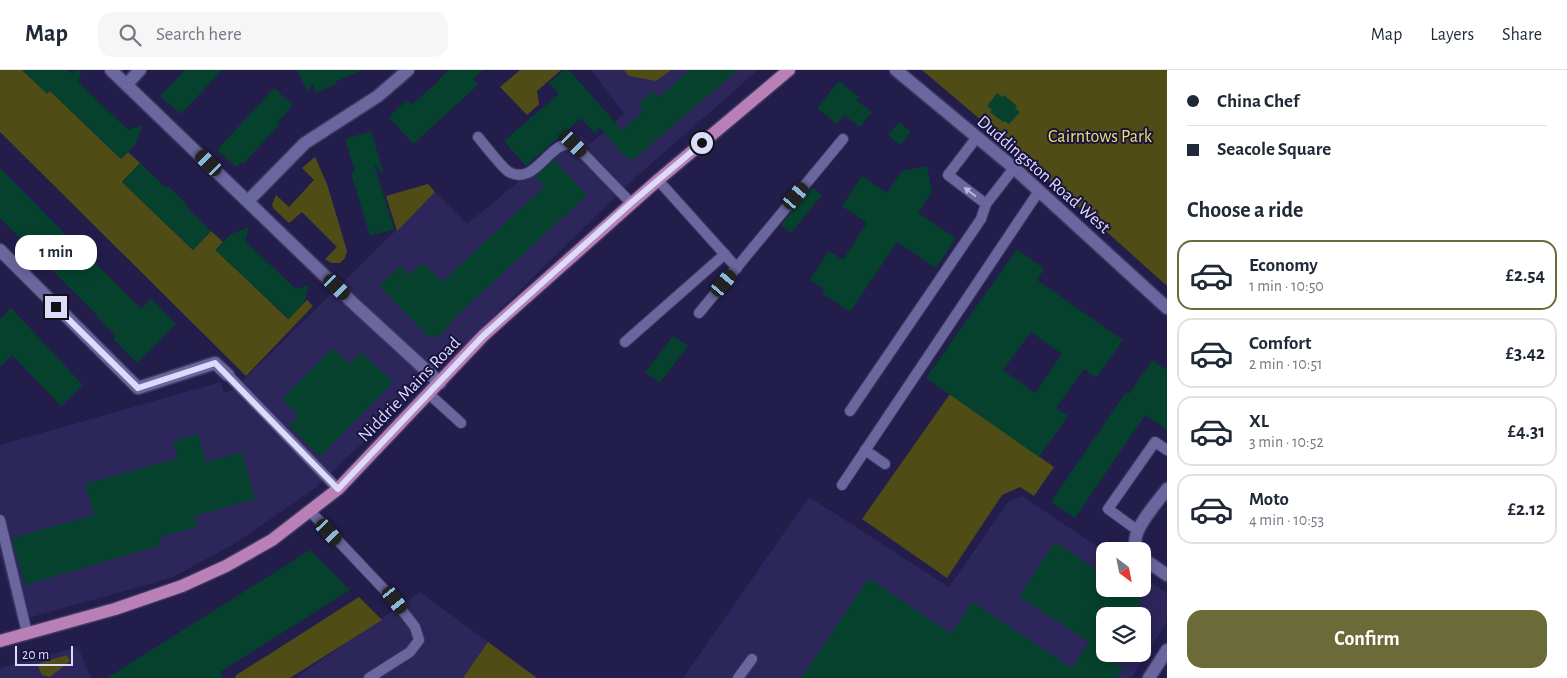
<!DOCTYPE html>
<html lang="en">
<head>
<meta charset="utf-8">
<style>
  :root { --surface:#fff; --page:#f6f6f7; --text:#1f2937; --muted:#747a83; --line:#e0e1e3; --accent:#6a6b39 }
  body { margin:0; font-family:"Alegreya Sans",sans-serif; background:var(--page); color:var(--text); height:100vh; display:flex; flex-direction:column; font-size:19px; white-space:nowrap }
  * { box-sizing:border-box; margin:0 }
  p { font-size:16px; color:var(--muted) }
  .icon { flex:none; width:28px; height:28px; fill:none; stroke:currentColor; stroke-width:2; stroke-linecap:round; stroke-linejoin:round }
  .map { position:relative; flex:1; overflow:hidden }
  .sheet { display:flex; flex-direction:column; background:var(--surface); width:400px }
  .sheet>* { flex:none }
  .top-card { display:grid; align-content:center; height:110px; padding:0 20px; background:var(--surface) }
  .needle { width:32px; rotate:148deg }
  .buttons { position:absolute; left:1096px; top:472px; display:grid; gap:10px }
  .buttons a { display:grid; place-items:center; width:55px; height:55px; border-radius:10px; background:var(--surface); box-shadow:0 2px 12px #0003; font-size:25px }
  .scale { position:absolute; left:15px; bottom:12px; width:58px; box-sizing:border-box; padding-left:5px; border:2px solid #dbdcfb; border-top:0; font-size:14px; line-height:18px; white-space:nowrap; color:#dbdcfb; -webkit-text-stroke:4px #1a1341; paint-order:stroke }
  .end { position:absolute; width:22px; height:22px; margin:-11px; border:6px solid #dbdcfb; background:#111; box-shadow:0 0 0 2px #111 }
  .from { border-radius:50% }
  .bubble { position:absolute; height:35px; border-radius:15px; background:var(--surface); box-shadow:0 2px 12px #0003; font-size:16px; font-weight:700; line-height:35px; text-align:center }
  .car { position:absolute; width:15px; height:30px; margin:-15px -8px; border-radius:6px; box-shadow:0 0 4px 1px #0007; background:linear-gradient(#222 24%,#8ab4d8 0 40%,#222 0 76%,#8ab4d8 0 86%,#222 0) }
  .top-card b { display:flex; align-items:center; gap:18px; height:48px; font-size:19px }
  .top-card b+b { border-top:1px solid var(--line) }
  .top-card i { width:12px; height:12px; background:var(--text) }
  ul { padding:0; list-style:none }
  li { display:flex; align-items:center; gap:15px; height:70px; margin:0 10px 8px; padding:0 10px; border:2px solid var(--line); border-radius:15px }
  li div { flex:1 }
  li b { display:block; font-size:19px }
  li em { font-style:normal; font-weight:700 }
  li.current { border-color:var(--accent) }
  li>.icon { width:45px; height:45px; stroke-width:1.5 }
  h2 { padding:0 20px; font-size:22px; line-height:60px }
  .primary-button { display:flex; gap:10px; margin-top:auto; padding:10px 20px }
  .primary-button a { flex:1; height:58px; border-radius:15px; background:var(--accent); color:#fff; font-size:20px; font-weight:700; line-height:58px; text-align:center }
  header { display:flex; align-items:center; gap:30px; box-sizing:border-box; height:70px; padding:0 25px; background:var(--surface); border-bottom:1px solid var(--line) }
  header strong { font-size:24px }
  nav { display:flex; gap:28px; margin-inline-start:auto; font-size:18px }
  .search { width:350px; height:45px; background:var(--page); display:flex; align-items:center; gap:12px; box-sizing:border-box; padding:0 18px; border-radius:15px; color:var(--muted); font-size:19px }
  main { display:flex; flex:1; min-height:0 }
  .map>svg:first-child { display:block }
  .built { fill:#2c265b; fill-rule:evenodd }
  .green { fill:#504c16 }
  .building { fill:#06412e; fill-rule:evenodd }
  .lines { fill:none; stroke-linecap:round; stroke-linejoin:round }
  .service-casing { stroke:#3f3861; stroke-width:12 }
  .minor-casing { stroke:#3f3861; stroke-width:15 }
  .tertiary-casing { stroke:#3f3861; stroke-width:15 }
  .primary-casing { stroke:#3f3861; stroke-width:15 }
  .service { stroke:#69679e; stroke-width:10 }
  .minor { stroke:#69679e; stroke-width:12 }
  .tertiary { stroke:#69679e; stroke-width:12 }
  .primary { stroke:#b980b7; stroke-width:12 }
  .oneway { fill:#b9b9df }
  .route { stroke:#dbdcfb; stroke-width:6 }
  .labels { text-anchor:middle; stroke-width:4; stroke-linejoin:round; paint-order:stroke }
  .park-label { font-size:18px; fill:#ebe164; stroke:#1a1341 }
  .street-label { font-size:18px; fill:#dbdcfb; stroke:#1a1341 }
</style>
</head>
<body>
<header>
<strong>Map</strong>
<div class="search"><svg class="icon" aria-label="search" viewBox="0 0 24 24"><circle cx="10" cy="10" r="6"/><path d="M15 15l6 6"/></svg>Search here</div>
<nav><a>Map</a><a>Layers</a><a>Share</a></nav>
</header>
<main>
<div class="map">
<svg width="1167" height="608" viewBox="0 0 1167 608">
  <rect width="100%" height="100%" fill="#231d4c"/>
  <!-- built -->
  <g class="built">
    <path d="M 591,0 L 758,0 L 635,108 L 388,349 L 314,419 L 234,474 L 171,508 L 17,551 L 0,485 L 0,375 L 221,312 L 224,323 L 233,320 L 435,122 L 467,154 L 578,63 L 590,74 L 624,44 Z"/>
    <path d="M 1022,426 L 1105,482 L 1105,519 L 1142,519 L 1143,507 L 1167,523 L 1167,552 L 1131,608 L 683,608 L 809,427 L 949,517 L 1008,432 ZM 1105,546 L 1142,546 L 1142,584 L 1105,584 Z"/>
    <path d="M 420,522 L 537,608 L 295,608 Z"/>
    <path d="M 78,577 L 91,608 L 0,608 L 0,598 Z"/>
  </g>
  <!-- green -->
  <g class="green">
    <path d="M 0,0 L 22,0 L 47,23 L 50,21 L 121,89 L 128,82 L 140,93 L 122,112 L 193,180 L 211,161 L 223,172 L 216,180 L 288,249 L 307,230 L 313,236 L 246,306 L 0,62 Z"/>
    <path d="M 520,0 L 561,0 L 537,21 L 539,34 L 527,45 L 500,17 Z"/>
    <path d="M 624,0 L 671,0 L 656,11 L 629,6 Z"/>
    <path d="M 922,0 L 1167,0 L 1167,216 L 1001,67 Z"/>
    <path d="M 315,87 L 327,114 L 347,181 L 345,188 L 340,193 L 331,193 L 325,189 L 337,177 L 302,142 L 289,153 L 274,139 L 272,135 L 276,125 L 289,137 L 314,110 L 302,98 Z"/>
    <path d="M 428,114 L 435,122 L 397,161 L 386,126 Z"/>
    <path d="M 950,324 L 1054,397 L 1034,426 L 1020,417 L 1002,425 L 947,508 L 862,449 Z"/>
    <path d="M 359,527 L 382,550 L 290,608 L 236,608 L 235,606 Z"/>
    <path d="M 488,572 L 537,608 L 463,608 Z"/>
    <path d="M 67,585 L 70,591 L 50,607 L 42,605 L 37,594 Z"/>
  </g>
  <!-- building -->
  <g class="building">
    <path d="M 22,0 L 66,0 L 69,3 L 82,0 L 78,12 L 128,60 L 142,55 L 136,74 L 121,89 L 50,21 L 47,24 Z"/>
    <path d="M 185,0 L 222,0 L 181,44 L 160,26 Z"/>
    <path d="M 297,0 L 362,0 L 335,12 L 336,14 L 316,23 L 313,14 L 307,21 Z"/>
    <path d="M 449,0 L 483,0 L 473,9 L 478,15 L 413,74 L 389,47 L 407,30 L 411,35 L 438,12 L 437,11 Z"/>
    <path d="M 564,0 L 569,0 L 622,60 L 644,41 L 638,34 L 653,21 L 659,27 L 690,0 L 738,0 L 634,89 L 626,88 L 600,58 L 594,63 L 581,48 L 526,96 L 504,71 L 559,24 L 549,13 Z"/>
    <path d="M 839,11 L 859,27 L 856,30 L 872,42 L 860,57 L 844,45 L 837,54 L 817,38 Z"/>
    <path d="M 274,18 L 293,35 L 278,52 L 280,54 L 243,94 L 241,92 L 236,97 L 217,80 Z"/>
    <path d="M 997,23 L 1002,27 L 1004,25 L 1017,36 L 1015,38 L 1020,42 L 1009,54 L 1005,51 L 1003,52 L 990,42 L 992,40 L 987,36 Z"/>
    <path d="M 899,52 L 911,62 L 900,75 L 888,65 Z"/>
    <path d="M 371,61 L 384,104 L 374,94 L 394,159 L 370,166 L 351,103 L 355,102 L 345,69 Z"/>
    <path d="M 554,90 L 587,125 L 451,251 L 452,252 L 438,267 L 429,267 L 379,216 L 400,196 L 409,205 L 420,194 L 422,197 L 425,194 L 442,212 L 544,117 L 535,106 Z"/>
    <path d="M 140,93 L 166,118 L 168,116 L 187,134 L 185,136 L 211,161 L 193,180 L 122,112 Z"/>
    <path d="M 927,96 L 932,122 L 918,143 L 956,168 L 936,198 L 897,172 L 850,242 L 822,223 L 825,220 L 810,210 L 829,181 L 843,190 L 867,153 L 842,136 L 862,106 L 887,123 L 902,101 Z"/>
    <path d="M 0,98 L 72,171 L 73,170 L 141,239 L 151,229 L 176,254 L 137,293 L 113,269 L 116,266 L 96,246 L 97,245 L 0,148 Z"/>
    <path d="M 812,117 L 822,125 L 791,163 L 781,155 Z"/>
    <path d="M 249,157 L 245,171 L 296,219 L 309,215 L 304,233 L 289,249 L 215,180 L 231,164 Z"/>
    <path d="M 1017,179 L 1044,199 L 1037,210 L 1123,270 L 1096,308 L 1084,299 L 1056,338 L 1068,346 L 1039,387 L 926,308 ZM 1031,262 L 1062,284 L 1035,323 L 1003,300 Z"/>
    <path d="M 11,238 L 83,315 L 61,336 L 12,285 L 0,297 L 0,249 Z"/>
    <path d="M 673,266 L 688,276 L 660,313 L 645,302 Z"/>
    <path d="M 333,278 L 349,294 L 361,282 L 393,312 L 320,387 L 289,356 L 299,346 L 282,329 Z"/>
    <path d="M 1152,290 L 1167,300 L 1167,360 L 1145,345 L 1075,448 L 1051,432 L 1126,322 L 1129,324 Z"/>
    <path d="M 198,364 L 206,392 L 242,382 L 255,429 L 194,446 L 197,457 L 159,467 L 161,475 L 25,515 L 12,468 L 94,445 L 85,414 L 178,388 L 173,371 Z"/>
    <path d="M 1055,472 L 1105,505 L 1105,519 L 1126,519 L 1142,530 L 1131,546 L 1105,546 L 1105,586 L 1123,598 L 1116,608 L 801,608 L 869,508 L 951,564 L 972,532 L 1072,598 L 1089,572 L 1019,526 Z"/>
    <path d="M 310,480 L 350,520 L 220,602 L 224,608 L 107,608 Z"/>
  </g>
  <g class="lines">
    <!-- service casing -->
    <g class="service-casing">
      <g id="service">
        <path d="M 478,67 C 484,74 503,99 509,102 C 536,117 549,69 574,74 L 631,133"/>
        <path d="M 977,67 L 948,105 L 986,134 L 1014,98"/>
        <path d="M 658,110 L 737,198"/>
        <path d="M 699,243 L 843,69"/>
        <path d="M 625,272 L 725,184"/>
        <path d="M 228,305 L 338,419"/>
        <path d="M 429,324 L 461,353"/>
        <path d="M 850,341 L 981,149 L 986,134"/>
        <path d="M 865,380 L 885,394"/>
        <path d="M 842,415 L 1039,121"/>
        <path d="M 310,441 L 395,531 L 415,557 L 419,570 L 410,582 L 369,608"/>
        <path d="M 0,450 L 27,563"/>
        <path d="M 1137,460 L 1108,439 L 1155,372 L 1167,380"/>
        <path d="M 738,608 L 752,589"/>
      </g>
    </g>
    <!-- minor casing -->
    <g class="minor-casing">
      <g id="minor">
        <path d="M 111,0 L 354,234 L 440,313"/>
        <path d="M 127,14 L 140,0"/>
        <path d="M 248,131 L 305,73 L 378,26 L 408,0"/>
        <path d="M 0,180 L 138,318 L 215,293 L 228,305"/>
        <path d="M 1137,481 C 1127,464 1157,433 1167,419"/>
        <path d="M 1142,488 L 1167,505"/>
        <path d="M 1149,608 L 1167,580"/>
      </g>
    </g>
    <!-- tertiary casing -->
    <g class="tertiary-casing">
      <path id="tertiary" d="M 896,0 L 1014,98 L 1167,238"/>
    </g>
    <!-- primary casing -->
    <g class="primary-casing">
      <path id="primary" d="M 0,571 L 115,539 L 182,516 L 226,496 L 272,470 L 338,419 L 483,266 L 513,239 L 658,110 L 789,0"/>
    </g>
    <!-- service -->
    <use href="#service" class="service"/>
    <!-- minor -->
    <use href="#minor" class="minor"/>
    <!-- tertiary -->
    <use href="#tertiary" class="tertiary"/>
    <!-- primary -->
    <use href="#primary" class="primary"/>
  </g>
  <!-- one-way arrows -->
  <defs><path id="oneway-solid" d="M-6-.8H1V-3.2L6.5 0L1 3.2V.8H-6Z" transform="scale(1.25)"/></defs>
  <use class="oneway" href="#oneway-solid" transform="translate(970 122) rotate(-143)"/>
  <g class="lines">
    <!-- route -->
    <path class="route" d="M 56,237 L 138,318 L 215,293 L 338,419 L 483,266 L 631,133 L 702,73"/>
  </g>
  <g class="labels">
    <!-- park labels -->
    <g class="park-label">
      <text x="1100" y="72">Cairntows Park</text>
    </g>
    <!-- street labels -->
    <g class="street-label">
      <text transform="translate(1044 104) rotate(41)" y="6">Duddingston Road West</text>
      <text transform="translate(409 319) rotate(-46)" y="6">Niddrie Mains Road</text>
    </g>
  </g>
</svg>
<div class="buttons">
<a><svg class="needle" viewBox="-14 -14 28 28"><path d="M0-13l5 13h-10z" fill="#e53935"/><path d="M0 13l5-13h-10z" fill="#747a83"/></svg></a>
<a><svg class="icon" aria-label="layers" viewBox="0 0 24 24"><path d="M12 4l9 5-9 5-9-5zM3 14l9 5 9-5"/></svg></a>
</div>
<div class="scale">20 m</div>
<i class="end from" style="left:702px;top:73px"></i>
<i class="end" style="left:56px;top:237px"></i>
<div class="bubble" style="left:15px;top:165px;width:82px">1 min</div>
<i class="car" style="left:574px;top:74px;rotate:135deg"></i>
<i class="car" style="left:209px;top:93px;rotate:314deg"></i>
<i class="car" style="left:796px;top:126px;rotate:40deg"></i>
<i class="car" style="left:724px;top:213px;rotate:40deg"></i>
<i class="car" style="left:337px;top:217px;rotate:134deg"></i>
<i class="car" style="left:329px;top:462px;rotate:137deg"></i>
<i class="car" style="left:395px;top:530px;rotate:142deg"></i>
</div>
<section class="sheet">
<div class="top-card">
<b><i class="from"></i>China Chef</b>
<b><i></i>Seacole Square</b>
</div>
<h2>Choose a ride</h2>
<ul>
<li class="current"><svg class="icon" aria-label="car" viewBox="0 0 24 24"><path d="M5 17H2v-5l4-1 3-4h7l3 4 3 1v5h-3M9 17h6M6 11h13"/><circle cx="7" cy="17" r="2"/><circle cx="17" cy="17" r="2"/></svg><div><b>Economy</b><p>1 min · 10:50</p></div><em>£2.54</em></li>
<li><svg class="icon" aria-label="car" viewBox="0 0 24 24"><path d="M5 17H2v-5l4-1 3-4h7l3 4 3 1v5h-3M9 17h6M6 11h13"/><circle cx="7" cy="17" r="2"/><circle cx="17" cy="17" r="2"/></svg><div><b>Comfort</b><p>2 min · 10:51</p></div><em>£3.42</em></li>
<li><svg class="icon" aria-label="car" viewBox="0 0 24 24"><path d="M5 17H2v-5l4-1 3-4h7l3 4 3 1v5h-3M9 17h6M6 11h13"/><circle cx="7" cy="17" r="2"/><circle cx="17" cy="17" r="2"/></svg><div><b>XL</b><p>3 min · 10:52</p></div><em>£4.31</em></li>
<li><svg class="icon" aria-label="car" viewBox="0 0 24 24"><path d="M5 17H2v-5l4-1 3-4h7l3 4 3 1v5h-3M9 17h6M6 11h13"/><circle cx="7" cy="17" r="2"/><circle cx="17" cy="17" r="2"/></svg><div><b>Moto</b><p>4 min · 10:53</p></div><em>£2.12</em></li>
</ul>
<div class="primary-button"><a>Confirm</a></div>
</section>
</main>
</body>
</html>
